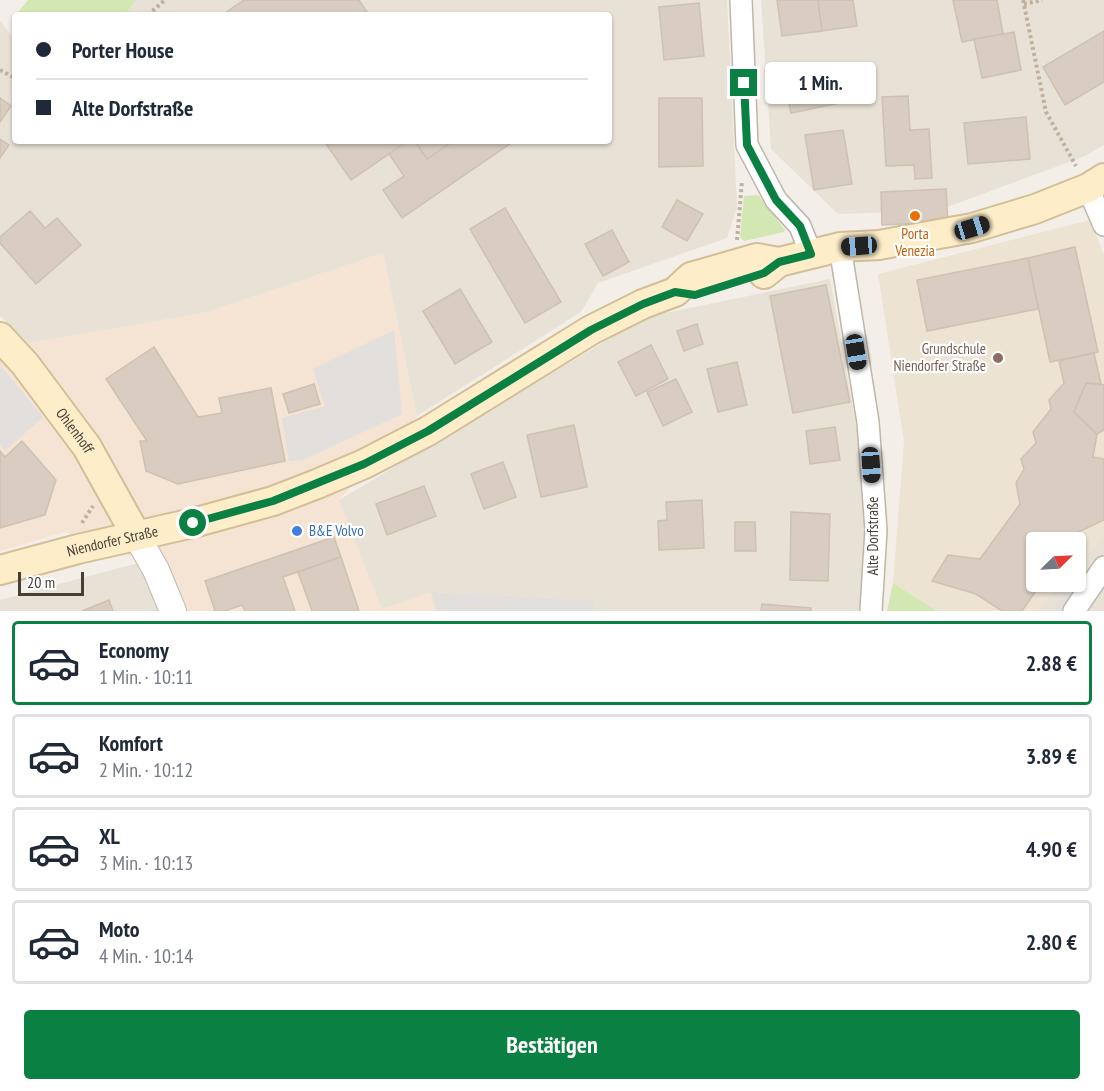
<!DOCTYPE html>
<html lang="de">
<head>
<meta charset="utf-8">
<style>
  :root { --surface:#fff; --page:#f6f6f7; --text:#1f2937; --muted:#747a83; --line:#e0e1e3; --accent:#0b8043 }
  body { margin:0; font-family:"PT Sans Narrow",sans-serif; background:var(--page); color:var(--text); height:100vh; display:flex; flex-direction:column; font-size:22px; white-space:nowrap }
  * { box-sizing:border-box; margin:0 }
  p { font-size:20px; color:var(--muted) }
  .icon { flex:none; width:33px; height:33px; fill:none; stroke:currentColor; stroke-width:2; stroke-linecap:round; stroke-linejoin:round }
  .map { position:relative; height:611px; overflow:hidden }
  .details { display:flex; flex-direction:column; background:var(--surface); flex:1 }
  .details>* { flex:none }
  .hud { position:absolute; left:12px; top:12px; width:600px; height:132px; border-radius:6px; box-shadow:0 2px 4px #0004; display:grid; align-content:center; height:132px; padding:0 24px; background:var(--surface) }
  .needle { width:39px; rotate:66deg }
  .fabs { position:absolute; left:1026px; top:532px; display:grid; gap:12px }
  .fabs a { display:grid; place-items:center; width:60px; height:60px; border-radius:6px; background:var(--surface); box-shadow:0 2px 4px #0004; font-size:30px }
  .scale { position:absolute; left:18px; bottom:15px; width:66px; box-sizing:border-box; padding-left:6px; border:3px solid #463f36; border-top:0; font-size:16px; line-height:21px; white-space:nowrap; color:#463f36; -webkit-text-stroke:4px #fff; paint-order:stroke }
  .end { position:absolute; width:27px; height:27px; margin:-14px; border:8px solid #0b8043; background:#fff; box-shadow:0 0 0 3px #fff }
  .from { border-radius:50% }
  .bubble { position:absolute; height:42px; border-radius:6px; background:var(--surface); box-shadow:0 2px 4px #0004; font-size:20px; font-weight:700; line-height:42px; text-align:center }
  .car { position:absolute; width:18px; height:36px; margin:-18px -9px; border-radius:8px; box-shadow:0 0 4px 2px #0007; background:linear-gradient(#222 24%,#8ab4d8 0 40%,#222 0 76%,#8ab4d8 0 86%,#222 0) }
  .hud b { display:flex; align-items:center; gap:21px; height:57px; font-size:22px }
  .hud b+b { border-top:2px solid var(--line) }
  .hud i { width:15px; height:15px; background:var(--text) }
  ul { padding:10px 0 0; list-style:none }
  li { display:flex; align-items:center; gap:18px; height:84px; margin:0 12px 9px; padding:0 12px; border:3px solid var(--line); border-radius:6px }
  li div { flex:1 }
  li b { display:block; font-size:22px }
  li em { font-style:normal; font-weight:700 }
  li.current { border-color:var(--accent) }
  li>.icon { width:54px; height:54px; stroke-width:1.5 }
  .cta { display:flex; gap:12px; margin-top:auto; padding:12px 24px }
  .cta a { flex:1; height:69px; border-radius:6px; background:var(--accent); color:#fff; font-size:24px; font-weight:700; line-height:69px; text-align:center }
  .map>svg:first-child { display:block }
  .residential { fill:#e7e1d6 }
  .commercial { fill:#f5e4d3 }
  .education { fill:#ece3d2 }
  .green { fill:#d2e7b1 }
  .parking { fill:#e2dfdc }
  .building { fill:#d8cdc0; stroke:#cfc1b1; stroke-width:1.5 }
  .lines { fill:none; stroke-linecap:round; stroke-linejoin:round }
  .minor-casing { stroke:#bfb6aa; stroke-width:24 }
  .tertiary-casing { stroke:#bfb6aa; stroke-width:28 }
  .secondary-casing { stroke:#d2bf98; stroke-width:32 }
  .path { stroke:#c0b19c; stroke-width:4; stroke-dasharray:3 3; stroke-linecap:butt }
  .minor { stroke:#fff; stroke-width:21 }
  .tertiary { stroke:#fff; stroke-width:26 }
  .secondary { stroke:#fdedc8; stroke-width:28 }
  .route { stroke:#0b8043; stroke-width:8 }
  .food-dot { fill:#e8710a; stroke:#fff; stroke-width:2 }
  .education-dot { fill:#8d6e63; stroke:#fff; stroke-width:2 }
  .shop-dot { fill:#3f7fe0; stroke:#fff; stroke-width:2 }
  .labels { text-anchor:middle; stroke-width:4.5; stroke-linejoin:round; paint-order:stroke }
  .food-label { font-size:15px; fill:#c56008; stroke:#fff }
  .education-label { font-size:15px; fill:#785e54; stroke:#fff; text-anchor:end }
  .street-label { font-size:15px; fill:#463f36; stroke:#fff }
  .shop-label { font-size:15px; fill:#366cbe; stroke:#fff; text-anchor:start }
</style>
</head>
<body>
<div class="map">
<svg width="1104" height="611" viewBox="0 0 1104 611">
  <rect width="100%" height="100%" fill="#f3efe8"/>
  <!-- residential -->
  <g class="residential">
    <path d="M 124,0 L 727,0 L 737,207 L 727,238 L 598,283 L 581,312 L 417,416 L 383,253 L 204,313 L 28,343 L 0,316 L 0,21 L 15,39 L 15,141 L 609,141 L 609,15 L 104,15 Z"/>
    <path d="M 761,0 L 1104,0 L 1104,145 L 1083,157 L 936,211 L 838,214 L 771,149 Z"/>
    <path d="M 830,279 L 869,497 L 862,611 L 597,611 L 593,600 L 431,592 L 382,610 L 339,500 L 646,317 Z"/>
    <path d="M 1104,535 L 1104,611 L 1037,611 L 1062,582 L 1076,582 L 1076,567 Z"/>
    <path d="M 145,561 L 166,611 L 0,611 L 0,600 Z"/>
  </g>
  <!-- commercial -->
  <path class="commercial" d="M 383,253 L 417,416 L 339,500 L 382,609 L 431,592 L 593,600 L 597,611 L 166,611 L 145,561 L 65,532 L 0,551 L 0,345 L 28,343 L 204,313 Z"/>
  <!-- education -->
  <path class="education" d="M 1090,220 L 1104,255 L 1104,535 L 1076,567 L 1076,543 L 1036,543 L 1036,582 L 1062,582 L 1037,611 L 937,611 L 893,583 L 904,442 L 878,274 Z"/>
  <!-- green -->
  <g class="green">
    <path d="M 28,0 L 136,0 L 124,15 L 16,15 Z"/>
    <path d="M 758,195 L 785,230 L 784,232 L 744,241 L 740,237 L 744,196 Z"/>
    <path d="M 893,583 L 937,611 L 887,611 Z"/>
  </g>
  <!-- parking -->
  <g class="parking">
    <path d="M 394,330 L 402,414 L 303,460 L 289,461 L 282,418 L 325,406 L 313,369 Z"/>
    <path d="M 0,365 L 43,417 L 5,451 L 0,445 Z"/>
    <path d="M 1068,591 L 1088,610 L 1088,611 L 1052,611 Z"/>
    <path d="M 431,592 L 593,600 L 597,611 L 436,611 Z"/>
  </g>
  <!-- building -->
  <g class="building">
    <path d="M 244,0 L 359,0 L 369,15 L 222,15 Z"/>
    <path d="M 777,0 L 818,0 L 822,31 L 782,36 Z"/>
    <path d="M 818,0 L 853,0 L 857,26 L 822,31 Z"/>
    <path d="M 953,0 L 997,0 L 1003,34 L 962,42 Z"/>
    <path d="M 699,3 L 704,56 L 664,60 L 659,7 Z"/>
    <path d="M 1104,31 L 1104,82 L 1065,105 L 1043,67 Z"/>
    <path d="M 1014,32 L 1021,70 L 982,78 L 974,39 Z"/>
    <path d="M 821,63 L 838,73 L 844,102 L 791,113 L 782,71 Z"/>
    <path d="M 908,96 L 910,130 L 929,129 L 932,178 L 915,179 L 914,165 L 886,166 L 882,97 Z"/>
    <path d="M 0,98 L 11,106 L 0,122 Z"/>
    <path d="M 659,98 L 702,98 L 703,166 L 659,167 Z"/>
    <path d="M 1026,117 L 1030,159 L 968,164 L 964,123 Z"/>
    <path d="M 843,130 L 852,184 L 814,190 L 805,135 Z"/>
    <path d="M 0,139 L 9,145 L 0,158 Z"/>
    <path d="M 324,141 L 408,141 L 351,180 Z"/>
    <path d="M 408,141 L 415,141 L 427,159 L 453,141 L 514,141 L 402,218 L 383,190 L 404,176 L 389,154 Z"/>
    <path d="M 415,141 L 453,141 L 427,159 Z"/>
    <path d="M 946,189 L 948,222 L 882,225 L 881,192 Z"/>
    <path d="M 677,200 L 703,214 L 687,241 L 662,227 Z"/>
    <path d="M 505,208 L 561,302 L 525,323 L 470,229 Z"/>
    <path d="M 30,211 L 45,228 L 57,218 L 81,245 L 36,284 L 0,243 L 0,237 Z"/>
    <path d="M 612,230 L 629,262 L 603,276 L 585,244 Z"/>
    <path d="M 1075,247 L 1098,352 L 1050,362 L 1028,258 Z"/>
    <path d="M 1028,258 L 1038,309 L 927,331 L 917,280 Z"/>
    <path d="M 826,285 L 850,402 L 793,413 L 770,296 Z"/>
    <path d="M 460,289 L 492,342 L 455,364 L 423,311 Z"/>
    <path d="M 697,324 L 703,344 L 684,351 L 677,331 Z"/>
    <path d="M 651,345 L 668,379 L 636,396 L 618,362 Z"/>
    <path d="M 154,347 L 198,417 L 222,413 L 219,398 L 271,388 L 285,461 L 178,484 L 146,471 L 140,441 L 147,441 L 106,379 Z"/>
    <path d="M 1094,353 L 1101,384 L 1086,383 L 1074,412 L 1097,434 L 1093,457 L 1104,459 L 1104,520 L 1076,533 L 1069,543 L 1036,543 L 1036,582 L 1042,582 L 1022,611 L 1002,611 L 976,594 L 932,581 L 948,555 L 980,559 L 1020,504 L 1016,483 L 1024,469 L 1021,459 L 1036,443 L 1033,432 L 1051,409 L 1049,400 L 1064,383 L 1059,361 Z"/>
    <path d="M 737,362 L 747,405 L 718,412 L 707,369 Z"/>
    <path d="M 676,379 L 692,412 L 663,426 L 647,392 Z"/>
    <path d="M 1086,383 L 1104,385 L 1104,430 L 1097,434 L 1074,412 Z"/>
    <path d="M 314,384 L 320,404 L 289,413 L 283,394 Z"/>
    <path d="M 574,425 L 587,487 L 541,497 L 527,435 Z"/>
    <path d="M 835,427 L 840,460 L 810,464 L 806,431 Z"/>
    <path d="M 22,441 L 56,480 L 45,515 L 0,528 L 0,451 L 5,457 Z"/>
    <path d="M 503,462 L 516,497 L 484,509 L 471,474 Z"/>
    <path d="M 424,486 L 436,516 L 387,535 L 376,504 Z"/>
    <path d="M 702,500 L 704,548 L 659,550 L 658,521 L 667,520 L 666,502 Z"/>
    <path d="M 791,512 L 830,514 L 828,581 L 790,580 Z"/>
    <path d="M 735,522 L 755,522 L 756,551 L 735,551 Z"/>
    <path d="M 334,537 L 341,557 L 283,577 L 295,611 L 245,611 L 242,605 L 225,611 L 215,611 L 205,581 Z"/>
    <path d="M 341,557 L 359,611 L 312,611 L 298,572 Z"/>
    <path d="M 109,600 L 113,611 L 82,611 Z"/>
    <path d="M 762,604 L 811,608 L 811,611 L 761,611 Z"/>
  </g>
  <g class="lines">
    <!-- minor casing -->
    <g class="minor-casing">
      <g id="minor">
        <path d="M 741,0 L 747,145 L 776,200 L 800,226 L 811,254"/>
        <path d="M 1088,188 L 1104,225"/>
        <path d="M 840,247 L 868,422 L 876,530 L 871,611"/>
        <path d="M 1074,611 L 1104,567"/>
      </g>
    </g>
    <!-- tertiary casing -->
    <g class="tertiary-casing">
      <path id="tertiary" d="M 136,535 L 156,570 L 173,611"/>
    </g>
    <!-- secondary casing -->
    <g class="secondary-casing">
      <g id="secondary">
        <path d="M 764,274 L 779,262 L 840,247 L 879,245 L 972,228 L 1035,209 L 1088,188 L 1104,178"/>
        <path id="s1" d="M 0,337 L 25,364 L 87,447 L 136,535"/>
        <path id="s2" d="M 0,570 L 78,549 L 193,523 L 273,501 L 317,484 L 364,464 L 428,431 L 591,330 L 643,304 L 675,292 L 691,277 L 757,258 L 779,262"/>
      </g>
    </g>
    <!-- path -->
    <g class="path">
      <path d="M 1023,0 L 1046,112 L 1076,166"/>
      <path d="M 1024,4 L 1042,0"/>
      <path d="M 148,15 L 165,0"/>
      <path d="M 0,70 L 15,78"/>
      <path d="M 737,240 L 742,181"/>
      <path d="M 82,523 L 93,506"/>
    </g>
    <!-- minor -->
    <use href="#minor" class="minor"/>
    <!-- tertiary -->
    <use href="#tertiary" class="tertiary"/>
    <!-- secondary -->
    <use href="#secondary" class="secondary"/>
  </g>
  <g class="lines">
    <!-- route -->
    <path class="route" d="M 193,523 L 273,501 L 364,464 L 428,431 L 591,330 L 643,304 L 675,292 L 695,295 L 764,273 L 779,262 L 811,254 L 800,226 L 776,200 L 747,145 L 744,83"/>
  </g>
  <!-- markers -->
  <circle class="food-dot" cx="915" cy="216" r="6"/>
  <circle class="education-dot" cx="998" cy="358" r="6"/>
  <circle class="shop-dot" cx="297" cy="531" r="6"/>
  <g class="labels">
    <!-- food labels -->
    <g class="food-label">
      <text x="915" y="239">Porta<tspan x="915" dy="17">Venezia</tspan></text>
    </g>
    <!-- education labels -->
    <g class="education-label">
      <text x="986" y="354">Grundschule<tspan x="986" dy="17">Niendorfer Straße</tspan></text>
    </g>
    <!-- street labels -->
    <g class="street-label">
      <text dy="5" stroke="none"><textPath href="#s1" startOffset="120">Ohlenhoff</textPath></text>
      <text transform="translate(873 536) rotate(-90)" y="5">Alte Dorfstraße</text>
      <text dy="5" stroke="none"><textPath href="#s2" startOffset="116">Niendorfer Straße</textPath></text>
    </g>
    <!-- shop labels -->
    <g class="shop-label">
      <text x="309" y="536">B&amp;E Volvo</text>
    </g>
  </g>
</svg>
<div class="fabs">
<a><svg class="needle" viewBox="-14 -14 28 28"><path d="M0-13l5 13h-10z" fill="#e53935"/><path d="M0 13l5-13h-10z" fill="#747a83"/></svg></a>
</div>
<div class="scale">20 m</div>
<i class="end from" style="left:193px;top:523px"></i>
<i class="end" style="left:744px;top:83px"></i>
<div class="bubble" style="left:765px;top:62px;width:111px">1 Min.</div>
<i class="car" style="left:972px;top:228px;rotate:73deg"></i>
<i class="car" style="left:859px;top:246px;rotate:266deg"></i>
<i class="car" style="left:856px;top:352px;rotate:171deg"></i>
<i class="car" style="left:871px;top:465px;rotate:176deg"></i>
<div class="hud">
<b><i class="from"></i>Porter House</b>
<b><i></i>Alte Dorfstraße</b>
</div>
</div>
<section class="details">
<ul>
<li class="current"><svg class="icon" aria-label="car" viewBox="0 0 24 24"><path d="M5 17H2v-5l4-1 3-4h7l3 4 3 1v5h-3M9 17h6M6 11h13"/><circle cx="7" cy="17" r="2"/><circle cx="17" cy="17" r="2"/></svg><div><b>Economy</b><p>1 Min. · 10:11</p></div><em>2.88 €</em></li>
<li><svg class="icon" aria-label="car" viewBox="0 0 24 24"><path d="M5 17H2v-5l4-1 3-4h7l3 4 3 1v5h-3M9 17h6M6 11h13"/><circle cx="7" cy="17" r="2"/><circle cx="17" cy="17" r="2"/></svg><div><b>Komfort</b><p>2 Min. · 10:12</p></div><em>3.89 €</em></li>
<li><svg class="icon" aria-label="car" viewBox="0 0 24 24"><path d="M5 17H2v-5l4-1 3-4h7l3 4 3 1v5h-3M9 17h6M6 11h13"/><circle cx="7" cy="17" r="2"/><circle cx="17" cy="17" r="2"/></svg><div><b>XL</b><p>3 Min. · 10:13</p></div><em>4.90 €</em></li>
<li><svg class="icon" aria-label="car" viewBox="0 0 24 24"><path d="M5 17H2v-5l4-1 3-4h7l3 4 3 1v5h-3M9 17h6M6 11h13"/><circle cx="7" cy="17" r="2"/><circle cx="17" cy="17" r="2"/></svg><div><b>Moto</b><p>4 Min. · 10:14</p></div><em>2.80 €</em></li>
</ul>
<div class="cta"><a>Bestätigen</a></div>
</section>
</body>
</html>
